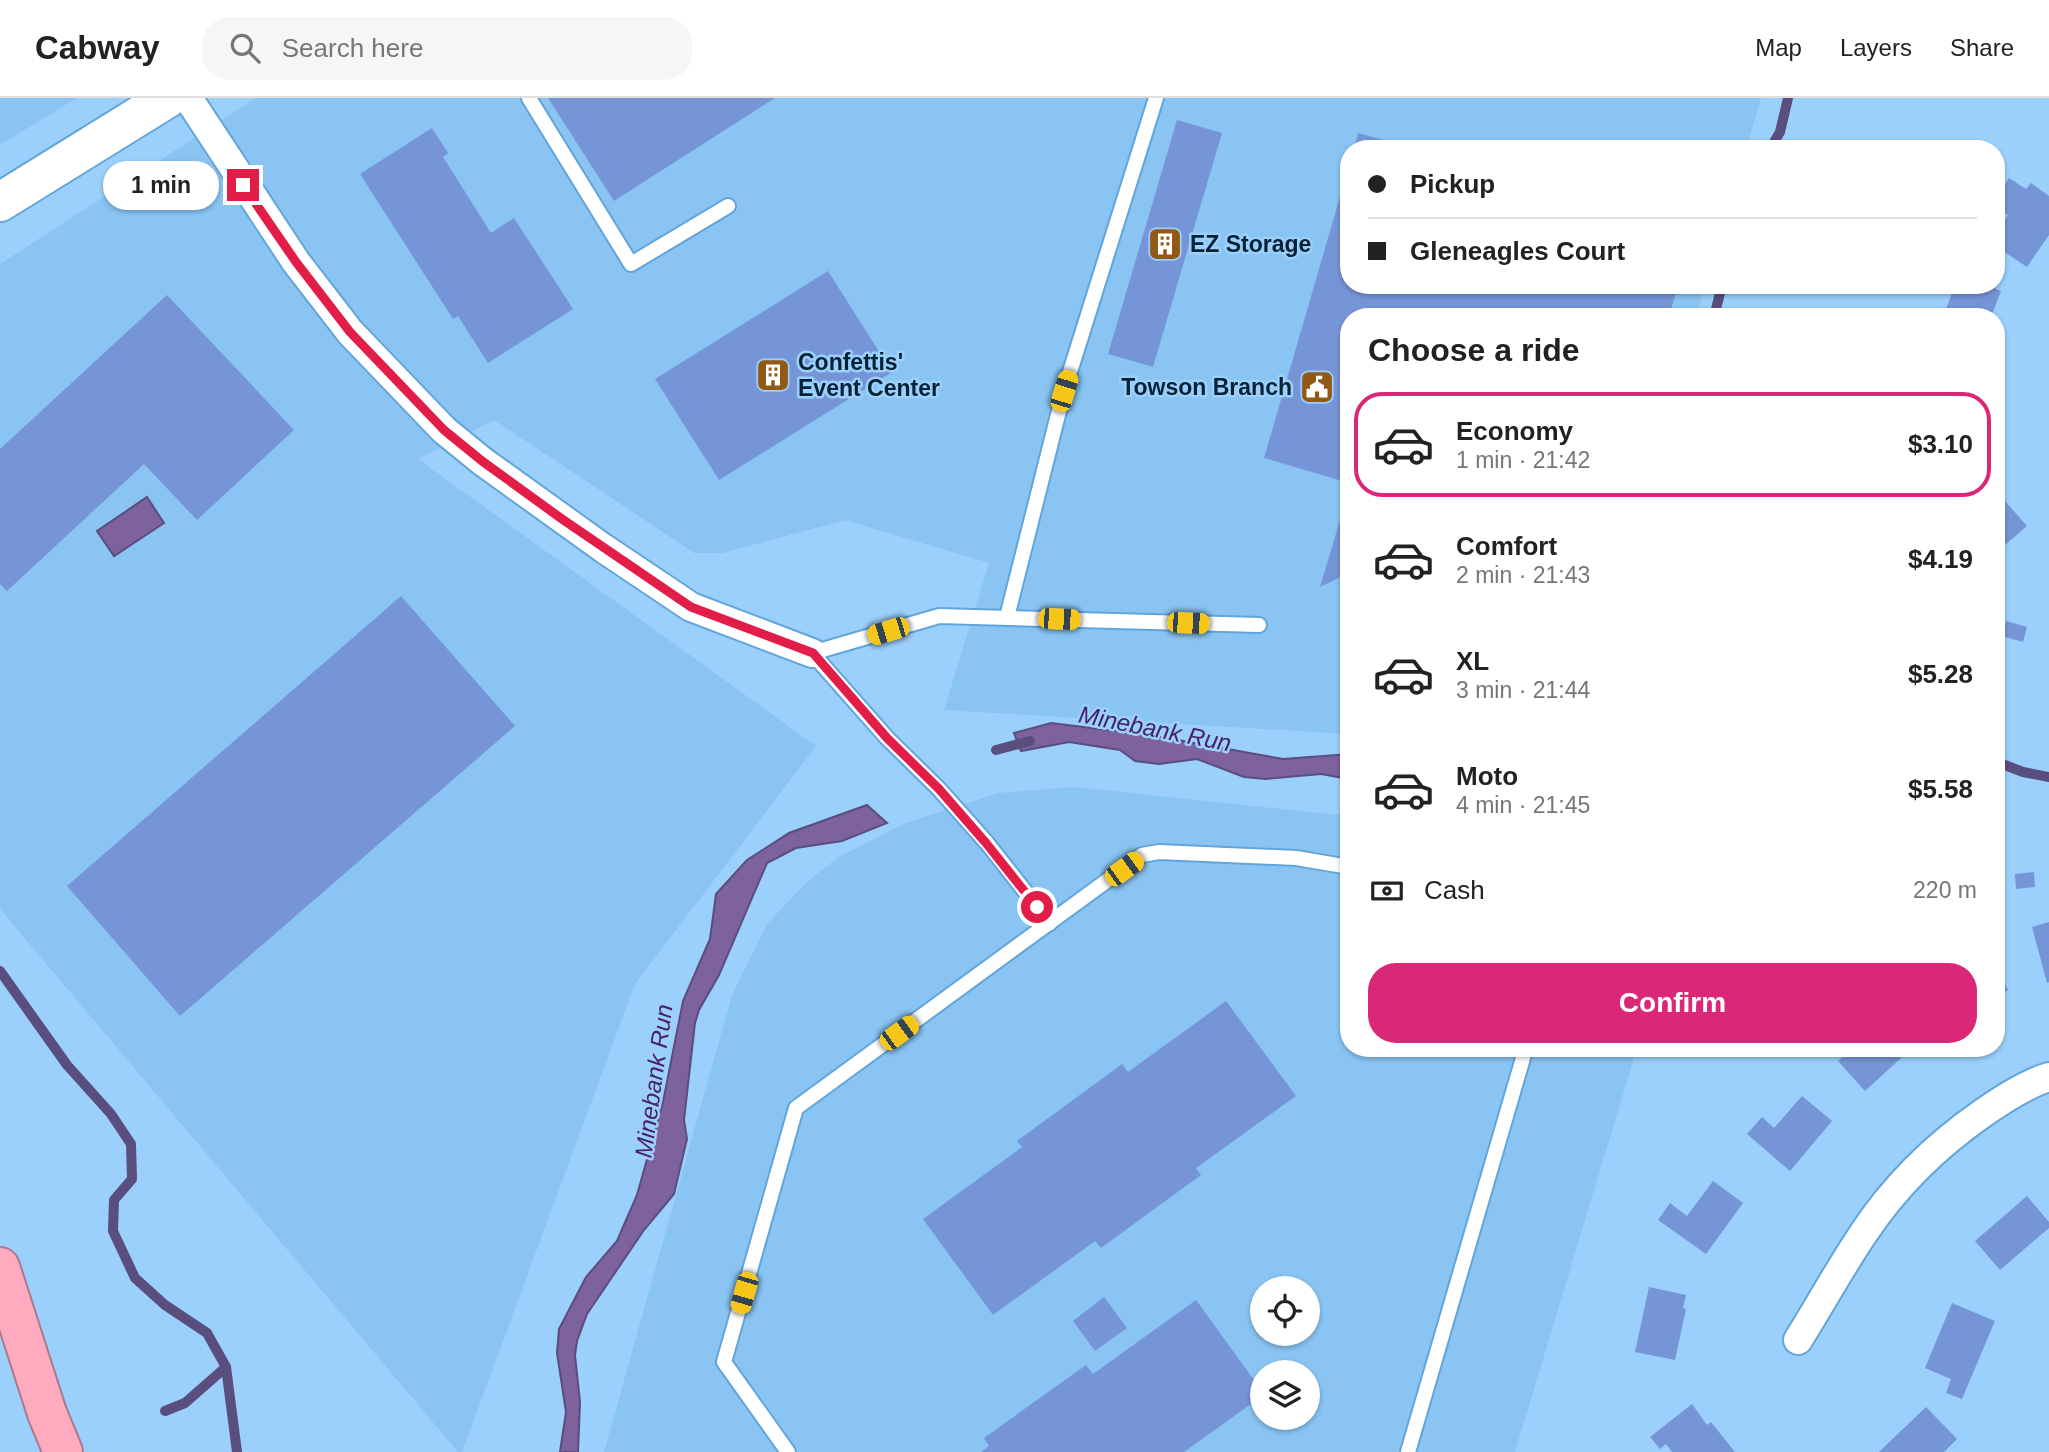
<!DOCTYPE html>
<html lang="en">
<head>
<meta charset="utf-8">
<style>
  :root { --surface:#fff; --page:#f6f6f6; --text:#222; --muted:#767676; --line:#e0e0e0; --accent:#db2777 }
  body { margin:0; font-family:Arial,sans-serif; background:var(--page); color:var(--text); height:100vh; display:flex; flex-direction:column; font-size:26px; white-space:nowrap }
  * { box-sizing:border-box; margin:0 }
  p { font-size:23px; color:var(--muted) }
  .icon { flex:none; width:38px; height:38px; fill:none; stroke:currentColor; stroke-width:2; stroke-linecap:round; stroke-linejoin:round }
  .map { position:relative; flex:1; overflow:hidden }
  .sheet { position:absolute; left:1340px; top:210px; width:665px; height:749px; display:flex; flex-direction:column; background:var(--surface); border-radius:28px; box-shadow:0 2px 5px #0004 }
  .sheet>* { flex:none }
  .top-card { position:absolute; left:1340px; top:42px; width:665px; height:154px; border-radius:28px; box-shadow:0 2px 5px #0004; display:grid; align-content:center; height:154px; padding:0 28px; background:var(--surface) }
  .tools { position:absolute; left:1250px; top:1178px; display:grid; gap:14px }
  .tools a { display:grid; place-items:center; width:70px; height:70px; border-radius:50%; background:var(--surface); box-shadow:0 2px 5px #0004; font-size:35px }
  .end { position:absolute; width:32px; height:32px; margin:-16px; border:9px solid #e11d48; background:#fff; box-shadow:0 0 0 4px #fff }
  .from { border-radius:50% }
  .bubble { position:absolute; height:49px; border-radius:24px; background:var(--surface); box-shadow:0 2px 5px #0004; font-size:23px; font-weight:700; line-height:49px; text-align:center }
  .car { position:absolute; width:21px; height:42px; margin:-21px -10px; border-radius:9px; box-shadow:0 0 5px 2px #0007; background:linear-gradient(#f5c518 24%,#345 0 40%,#f5c518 0 76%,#345 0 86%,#f5c518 0) }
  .top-card b { display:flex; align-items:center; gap:24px; height:66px; font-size:26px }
  .top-card b+b { border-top:2px solid var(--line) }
  .top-card i { width:18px; height:18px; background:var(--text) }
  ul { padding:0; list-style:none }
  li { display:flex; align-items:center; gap:21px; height:105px; margin:0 14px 10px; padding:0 14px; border:4px solid transparent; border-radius:28px }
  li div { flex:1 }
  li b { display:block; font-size:26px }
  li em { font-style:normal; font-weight:700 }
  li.active { border-color:var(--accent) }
  li>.icon { width:63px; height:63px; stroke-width:1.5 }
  h2 { padding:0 28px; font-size:32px; line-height:84px }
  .pay { display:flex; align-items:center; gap:18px; height:77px; padding:0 28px; font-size:26px }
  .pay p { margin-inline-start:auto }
  .button { display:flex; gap:14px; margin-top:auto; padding:14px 28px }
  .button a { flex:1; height:80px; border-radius:28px; background:var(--accent); color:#fff; font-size:28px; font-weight:700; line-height:80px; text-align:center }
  header { display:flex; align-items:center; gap:42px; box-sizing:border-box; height:98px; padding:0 35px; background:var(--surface); border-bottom:2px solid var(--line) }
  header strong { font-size:33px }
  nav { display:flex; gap:38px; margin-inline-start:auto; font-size:24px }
  .search { width:490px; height:63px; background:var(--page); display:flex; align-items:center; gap:18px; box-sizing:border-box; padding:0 24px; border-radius:28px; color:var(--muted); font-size:26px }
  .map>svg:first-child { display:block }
  .built { fill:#89c4f3; fill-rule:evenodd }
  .water { fill:#7d629d; stroke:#594e7e; stroke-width:2 }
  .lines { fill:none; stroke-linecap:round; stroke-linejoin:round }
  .stream { stroke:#594e7e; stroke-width:10 }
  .building { fill:#7695d7 }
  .lane-casing { stroke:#62a5db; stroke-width:18 }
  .street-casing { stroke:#62a5db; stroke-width:32 }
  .secondary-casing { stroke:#62a5db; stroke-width:42 }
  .highway-casing { stroke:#a87a8e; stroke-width:42 }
  .lane { stroke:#fff; stroke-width:14 }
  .street { stroke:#fff; stroke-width:28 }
  .secondary { stroke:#fff; stroke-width:38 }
  .highway { stroke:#ffaabe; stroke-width:38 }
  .route { stroke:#e11d48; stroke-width:9 }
  .labels { text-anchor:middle; stroke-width:5; stroke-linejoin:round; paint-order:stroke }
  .poi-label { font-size:23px; font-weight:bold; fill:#052136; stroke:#9bd0fc; text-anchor:start }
  .water-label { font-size:24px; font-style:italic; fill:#47216b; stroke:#9bd0fc }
</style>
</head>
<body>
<header>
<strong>Cabway</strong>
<div class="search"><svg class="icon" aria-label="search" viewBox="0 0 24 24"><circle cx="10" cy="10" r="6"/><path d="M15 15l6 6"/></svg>Search here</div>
<nav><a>Map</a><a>Layers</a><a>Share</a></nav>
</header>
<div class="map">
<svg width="2049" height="1354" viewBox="0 0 2049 1354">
  <rect width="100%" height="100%" fill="#9bd0fc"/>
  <!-- built -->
  <g class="built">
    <path d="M 0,0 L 77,0 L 0,47 Z"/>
    <path d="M 256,0 L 1761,0 L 1746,51 L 1349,51 L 1349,187 L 1705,187 L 1696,219 L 1349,219 L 1349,636 L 944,612 L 989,465 L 845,422 L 723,455 L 694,455 L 494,322 L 418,361 L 816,648 L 635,886 L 462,1354 L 458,1354 L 0,811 L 0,166 Z"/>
    <path d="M 1074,689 L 1349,718 L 1349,950 L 1637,950 L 1515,1354 L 604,1354 L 732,897 L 767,826 L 807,784 L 837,760 L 903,726 L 998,695 ZM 1262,1190 L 1307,1190 L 1307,1236 L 1262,1236 ZM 1262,1274 L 1307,1274 L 1307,1320 L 1262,1320 Z"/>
  </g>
  <!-- water -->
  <g class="water">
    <path d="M 147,399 L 164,425 L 114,458 L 97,433 Z"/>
    <path d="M 1051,625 L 1156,638 L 1283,661 L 1349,656 L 1349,681 L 1321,676 L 1265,681 L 1244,679 L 1197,661 L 1159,666 L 1135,663 L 1120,652 L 1069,644 L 1021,653 L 1014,635 Z"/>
    <path d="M 867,707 L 887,725 L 842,743 L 796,750 L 767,765 L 719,877 L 699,912 L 695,925 L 684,1022 L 687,1041 L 674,1096 L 644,1132 L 587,1216 L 577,1243 L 575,1257 L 580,1304 L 578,1354 L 560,1354 L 566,1314 L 557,1255 L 559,1231 L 586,1179 L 617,1143 L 637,1097 L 663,1004 L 683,903 L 710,841 L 716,796 L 747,762 L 789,735 Z"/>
  </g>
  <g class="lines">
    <!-- stream -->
    <g class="stream">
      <path d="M 1770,51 L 1780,34 L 1788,0"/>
      <path d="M 1714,219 L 1722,187"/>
      <path d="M 996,652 L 1030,643"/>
      <path d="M 1997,664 L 2023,674 L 2049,679"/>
      <path d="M 0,873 L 67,967 L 111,1016 L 131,1046 L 132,1081 L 114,1102 L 113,1133 L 135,1180 L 165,1207 L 207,1235 L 226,1269 L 237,1354"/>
      <path d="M 165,1313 L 185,1305 L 226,1269"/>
    </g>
  </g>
  <!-- building -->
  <g class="building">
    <path d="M 548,0 L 775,0 L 614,103 Z"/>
    <path d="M 1177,22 L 1222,35 L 1153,269 L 1108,256 Z"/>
    <path d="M 432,30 L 448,55 L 443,59 L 491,135 L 514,120 L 573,211 L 488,265 L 458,218 L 453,221 L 360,76 Z"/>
    <path d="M 1358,35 L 1411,50 L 1410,51 L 1354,51 Z"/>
    <path d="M 1349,68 L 1349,187 L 1678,187 L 1669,219 L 1349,219 L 1349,385 L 1264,360 Z"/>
    <path d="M 2009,80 L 2026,91 L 2031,85 L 2049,98 L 2049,137 L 2027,169 L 1997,149 L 1997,133 L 2008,117 L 1997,110 L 1997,98 Z"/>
    <path d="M 828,173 L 892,274 L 719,382 L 655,281 Z"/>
    <path d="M 1955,187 L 1987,187 L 2001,193 L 1991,219 L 1943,219 Z"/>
    <path d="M 167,197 L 294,332 L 197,422 L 144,366 L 7,493 L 0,486 L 0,351 Z"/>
    <path d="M 1349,392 L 1349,475 L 1320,489 Z"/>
    <path d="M 1997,394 L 2027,428 L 1997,454 Z"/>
    <path d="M 401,498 L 515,628 L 180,918 L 67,788 Z"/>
    <path d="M 2006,523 L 2027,529 L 2023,544 L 2002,538 Z"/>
    <path d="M 2034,774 L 2035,789 L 2016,791 L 2015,776 Z"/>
    <path d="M 2049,824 L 2049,884 L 2047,885 L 2032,829 Z"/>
    <path d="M 1997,871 L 2008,892 L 1997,899 Z"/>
    <path d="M 1226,903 L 1296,998 L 1196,1070 L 1201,1077 L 1101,1150 L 1095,1143 L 993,1217 L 923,1121 L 1022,1049 L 1017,1043 L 1122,966 L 1128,974 Z"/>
    <path d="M 1852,950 L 1912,950 L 1865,993 L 1838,963 Z"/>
    <path d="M 1802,998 L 1832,1023 L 1790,1073 L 1747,1036 L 1762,1019 L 1774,1030 Z"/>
    <path d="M 1713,1083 L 1743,1105 L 1706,1156 L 1658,1122 L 1670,1105 L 1687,1118 Z"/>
    <path d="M 2027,1098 L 2049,1124 L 2049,1130 L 2000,1172 L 1975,1143 Z"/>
    <path d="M 1649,1189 L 1686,1197 L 1683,1210 L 1686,1211 L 1675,1262 L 1635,1254 Z"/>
    <path d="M 1104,1199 L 1127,1230 L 1095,1253 L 1073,1223 Z"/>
    <path d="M 1196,1202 L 1262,1293 L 1262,1298 L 1184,1354 L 981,1354 L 989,1348 L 984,1340 L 1086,1267 L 1093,1276 Z"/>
    <path d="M 1952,1205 L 1995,1223 L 1962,1301 L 1946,1295 L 1951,1281 L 1925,1270 Z"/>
    <path d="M 1692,1306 L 1707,1327 L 1711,1324 L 1735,1354 L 1672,1354 L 1666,1346 L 1660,1351 L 1650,1339 Z"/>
    <path d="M 1926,1309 L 1957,1341 L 1944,1354 L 1879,1354 Z"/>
  </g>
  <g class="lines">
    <!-- lane casing -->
    <g class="lane-casing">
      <g id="lane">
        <path d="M 529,0 L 631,166 L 728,108"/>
        <path d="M 1007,519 L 1064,293 L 1156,0"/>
        <path d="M 1050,825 L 987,745 L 939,691 L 887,640 L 812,555 L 939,518 L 1259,527"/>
        <path d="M 788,1354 L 724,1264 L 796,1010 L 1142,757 L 1159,754 L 1296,760 L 1349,769"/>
        <path d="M 1408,1354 L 1523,960 L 1524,950"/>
      </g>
    </g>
    <!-- street casing -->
    <g class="street-casing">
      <g id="street">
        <path d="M 188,0 L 296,164 L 350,234 L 444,332 L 482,363 L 603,450 L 691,509 L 812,555"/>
        <path d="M 1798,1242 C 1820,1207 1840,1170 1863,1136 C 1894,1089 1937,1047 1983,1015 C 2003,1001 2026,986 2049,979"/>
      </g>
    </g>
    <!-- secondary casing -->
    <g class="secondary-casing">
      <path id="secondary" d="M 0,104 L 168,0"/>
    </g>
    <!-- highway casing -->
    <g class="highway-casing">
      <path id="highway" d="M 0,1169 L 47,1315 L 63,1354"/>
    </g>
    <!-- lane -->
    <use href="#lane" class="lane"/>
    <!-- street -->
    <use href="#street" class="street"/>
    <!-- secondary -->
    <use href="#secondary" class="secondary"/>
    <!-- highway -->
    <use href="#highway" class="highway"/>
  </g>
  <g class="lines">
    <!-- route -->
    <path class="route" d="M 243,87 L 296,164 L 350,234 L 444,332 L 482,363 L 562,421 L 691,509 L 813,555 L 887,640 L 939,691 L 986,745 L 1037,809"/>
  </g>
  <!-- icons -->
  <defs>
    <g id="building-square" transform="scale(1.75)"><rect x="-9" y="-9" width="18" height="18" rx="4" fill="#925915" stroke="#9bd0fc"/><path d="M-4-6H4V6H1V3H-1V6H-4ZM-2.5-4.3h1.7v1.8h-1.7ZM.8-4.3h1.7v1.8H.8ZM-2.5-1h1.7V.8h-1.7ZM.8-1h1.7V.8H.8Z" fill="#fff"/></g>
    <g id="civic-square" transform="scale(1.75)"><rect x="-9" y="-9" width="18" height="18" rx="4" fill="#925915" stroke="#9bd0fc"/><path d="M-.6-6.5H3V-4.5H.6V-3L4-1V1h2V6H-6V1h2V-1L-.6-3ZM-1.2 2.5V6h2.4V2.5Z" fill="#fff"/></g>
  </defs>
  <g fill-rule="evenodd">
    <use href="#building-square" x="1165" y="146"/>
    <use href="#building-square" x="773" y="277"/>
    <use href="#civic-square" x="1317" y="289"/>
  </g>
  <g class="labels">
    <!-- poi labels -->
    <g class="poi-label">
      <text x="1190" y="154">EZ Storage</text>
      <text x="798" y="272">Confettis'<tspan x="798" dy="26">Event Center</tspan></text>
      <text x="1292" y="297" text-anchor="end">Towson Branch</text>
    </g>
    <!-- water labels -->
    <g class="water-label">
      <text transform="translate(1155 631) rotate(11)" y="8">Minebank Run</text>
      <text transform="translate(654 983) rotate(-82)" y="8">Minebank Run</text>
    </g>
  </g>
</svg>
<div class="tools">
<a><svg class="icon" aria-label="locate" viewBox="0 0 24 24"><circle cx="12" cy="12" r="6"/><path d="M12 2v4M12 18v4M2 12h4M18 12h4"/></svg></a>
<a><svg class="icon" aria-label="layers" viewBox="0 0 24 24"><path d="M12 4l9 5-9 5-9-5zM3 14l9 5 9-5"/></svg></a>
</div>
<i class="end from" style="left:1037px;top:809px"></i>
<i class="end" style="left:243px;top:87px"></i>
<div class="bubble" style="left:103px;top:63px;width:116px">1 min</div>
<i class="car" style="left:1064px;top:293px;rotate:17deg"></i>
<i class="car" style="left:1059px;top:521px;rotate:92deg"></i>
<i class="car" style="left:1188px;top:525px;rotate:92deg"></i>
<i class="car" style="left:888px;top:533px;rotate:253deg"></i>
<i class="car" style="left:1124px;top:771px;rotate:54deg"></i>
<i class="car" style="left:899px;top:935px;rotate:54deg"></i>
<i class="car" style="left:744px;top:1195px;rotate:196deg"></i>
<div class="top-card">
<b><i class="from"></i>Pickup</b>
<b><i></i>Gleneagles Court</b>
</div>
<section class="sheet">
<h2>Choose a ride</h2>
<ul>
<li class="active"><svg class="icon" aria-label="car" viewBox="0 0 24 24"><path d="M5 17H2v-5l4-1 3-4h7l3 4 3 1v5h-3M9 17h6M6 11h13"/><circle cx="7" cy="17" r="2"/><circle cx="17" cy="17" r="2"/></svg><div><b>Economy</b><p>1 min · 21:42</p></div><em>$3.10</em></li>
<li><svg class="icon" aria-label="car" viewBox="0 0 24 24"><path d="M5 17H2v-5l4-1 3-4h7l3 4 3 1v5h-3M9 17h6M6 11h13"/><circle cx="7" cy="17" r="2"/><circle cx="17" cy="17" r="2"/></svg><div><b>Comfort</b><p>2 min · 21:43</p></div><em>$4.19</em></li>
<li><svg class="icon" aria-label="car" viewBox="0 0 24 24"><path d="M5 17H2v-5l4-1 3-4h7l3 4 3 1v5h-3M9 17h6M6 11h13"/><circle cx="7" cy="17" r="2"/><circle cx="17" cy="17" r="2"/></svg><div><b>XL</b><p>3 min · 21:44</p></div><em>$5.28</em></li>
<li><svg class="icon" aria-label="car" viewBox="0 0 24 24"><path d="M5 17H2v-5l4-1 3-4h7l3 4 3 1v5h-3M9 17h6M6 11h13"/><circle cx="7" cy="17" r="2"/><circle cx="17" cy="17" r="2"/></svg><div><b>Moto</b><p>4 min · 21:45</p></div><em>$5.58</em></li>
</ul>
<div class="pay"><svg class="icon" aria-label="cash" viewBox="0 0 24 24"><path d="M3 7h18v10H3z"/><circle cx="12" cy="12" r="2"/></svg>Cash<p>220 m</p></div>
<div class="button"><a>Confirm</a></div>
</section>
</div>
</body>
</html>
